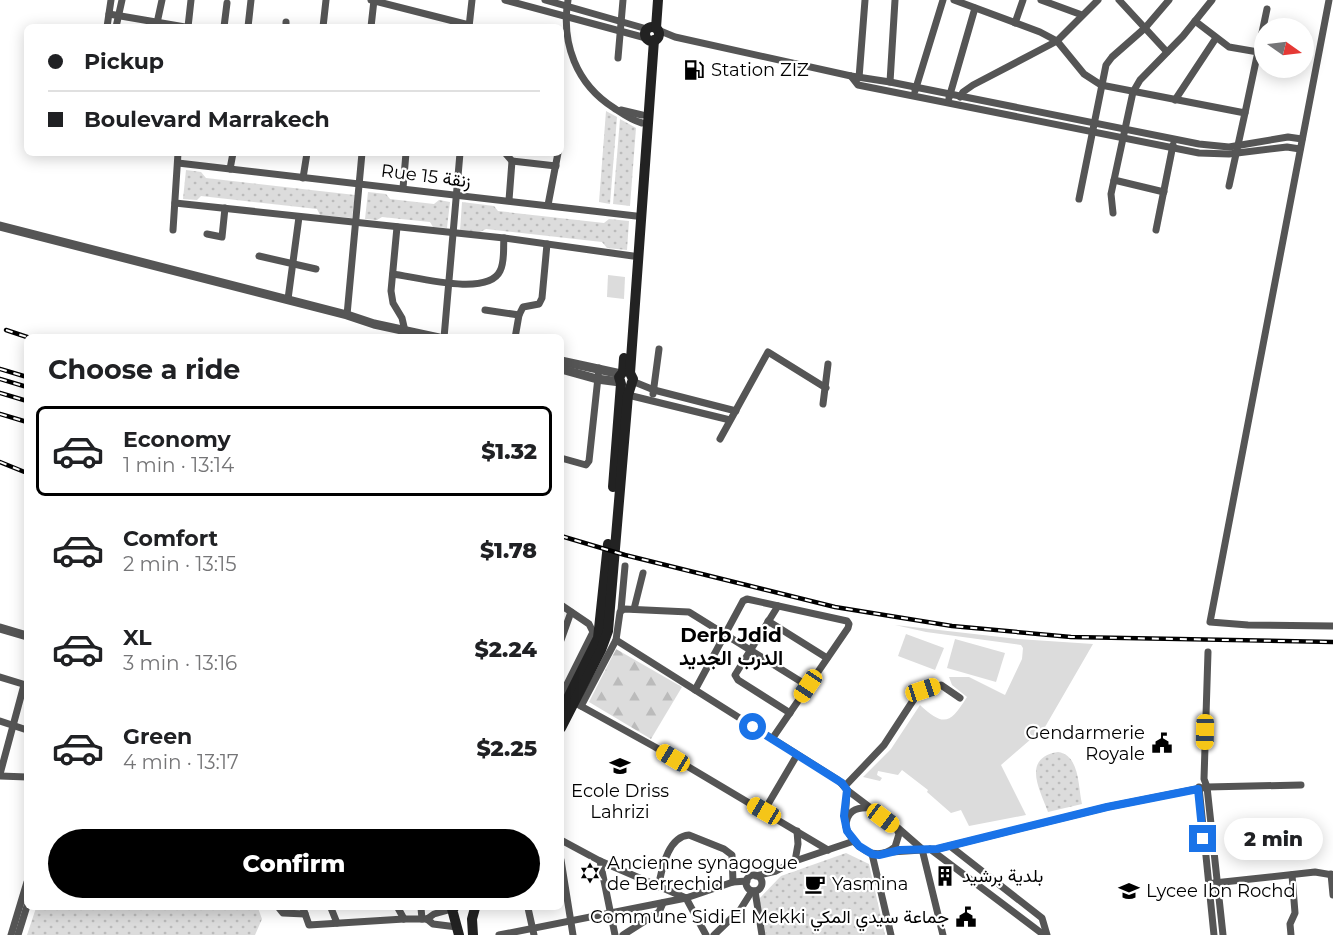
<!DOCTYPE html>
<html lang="en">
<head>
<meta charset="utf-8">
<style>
  :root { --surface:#fff; --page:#f2f2f2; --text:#202124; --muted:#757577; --line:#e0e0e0; --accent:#000 }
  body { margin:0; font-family:Montserrat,Vazirmatn,sans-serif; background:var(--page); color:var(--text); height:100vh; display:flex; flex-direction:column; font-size:22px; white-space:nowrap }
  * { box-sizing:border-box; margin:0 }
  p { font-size:20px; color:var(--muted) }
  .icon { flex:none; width:33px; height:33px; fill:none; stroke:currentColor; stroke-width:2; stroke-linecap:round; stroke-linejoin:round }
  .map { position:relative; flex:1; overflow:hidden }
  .sheet { position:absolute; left:24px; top:334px; width:540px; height:576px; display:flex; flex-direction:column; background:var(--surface); border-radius:9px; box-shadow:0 3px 15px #0003 }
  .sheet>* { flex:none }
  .hud { position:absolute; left:24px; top:24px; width:540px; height:132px; border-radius:9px; box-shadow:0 3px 15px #0003; display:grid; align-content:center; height:132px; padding:0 24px; background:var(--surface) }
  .needle { width:39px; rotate:104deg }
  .controls { position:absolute; left:1254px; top:18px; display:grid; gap:12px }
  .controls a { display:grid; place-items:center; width:60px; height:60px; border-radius:50%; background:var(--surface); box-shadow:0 3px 15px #0003; font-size:30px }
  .end { position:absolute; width:27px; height:27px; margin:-14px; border:8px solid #1a73e8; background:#fff; box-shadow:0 0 0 3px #fff }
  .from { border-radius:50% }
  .bubble { position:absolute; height:42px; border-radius:21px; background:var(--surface); box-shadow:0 3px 15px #0003; font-size:20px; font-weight:800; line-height:42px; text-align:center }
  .car { position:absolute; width:18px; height:36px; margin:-18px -9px; border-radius:8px; box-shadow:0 0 4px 2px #0007; background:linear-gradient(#f5c518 24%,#345 0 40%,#f5c518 0 76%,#345 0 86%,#f5c518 0) }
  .hud b { display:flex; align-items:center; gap:21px; height:57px; font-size:22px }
  .hud b+b { border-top:2px solid var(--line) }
  .hud i { width:15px; height:15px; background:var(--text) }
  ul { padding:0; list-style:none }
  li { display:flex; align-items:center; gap:18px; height:90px; margin:0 12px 9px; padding:0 12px; border:3px solid transparent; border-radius:9px }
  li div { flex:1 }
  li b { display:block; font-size:22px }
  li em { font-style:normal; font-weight:800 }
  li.selected { border-color:var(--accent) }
  li>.icon { width:54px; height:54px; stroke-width:1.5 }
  h2 { padding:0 24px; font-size:27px; line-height:72px }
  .button { display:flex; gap:12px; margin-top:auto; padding:12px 24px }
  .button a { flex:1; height:69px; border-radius:36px; background:var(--accent); color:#fff; font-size:24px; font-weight:800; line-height:69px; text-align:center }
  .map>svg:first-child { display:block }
  .grass { fill:#dcdcdc }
  .forest { fill:url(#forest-firs) }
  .park { fill:url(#park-dots) }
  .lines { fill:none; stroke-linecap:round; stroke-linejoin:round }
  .minor { stroke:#555; stroke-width:7 }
  .tertiary { stroke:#555; stroke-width:9 }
  .secondary { stroke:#222; stroke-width:10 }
  .rail-casing { stroke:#000; stroke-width:4.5 }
  .rail { stroke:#fff; stroke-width:2; stroke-dasharray:7; stroke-linecap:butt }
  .route { stroke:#1a73e8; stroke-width:8 }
  .labels { text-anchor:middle; stroke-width:4.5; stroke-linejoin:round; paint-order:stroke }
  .poi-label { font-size:18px; fill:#000; stroke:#fff; text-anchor:start }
  .street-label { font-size:18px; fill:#000; stroke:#fff }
  .neighbourhood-label { font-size:20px; font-weight:bold; fill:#000; stroke:#fff }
</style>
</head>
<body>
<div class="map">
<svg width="1333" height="935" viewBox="0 0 1333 935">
  <defs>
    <pattern id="forest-firs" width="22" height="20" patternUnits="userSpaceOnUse" patternTransform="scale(1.5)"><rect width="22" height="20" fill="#dcdcdc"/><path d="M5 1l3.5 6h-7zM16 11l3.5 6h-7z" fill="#bbb"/></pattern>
    <pattern id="park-dots" width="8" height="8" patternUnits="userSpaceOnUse" patternTransform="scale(1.5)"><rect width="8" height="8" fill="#dcdcdc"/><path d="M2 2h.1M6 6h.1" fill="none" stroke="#bbb" stroke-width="1.8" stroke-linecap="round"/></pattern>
  </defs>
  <rect width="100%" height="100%" fill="#fff"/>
  <!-- grass -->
  <g class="grass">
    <path d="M 608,275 L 625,277 L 624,299 L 607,297 Z"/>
    <path d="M 895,625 L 1018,639 L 1093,644 L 1045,727 L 1001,765 L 1026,815 L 969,826 L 961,810 L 951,813 L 927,792 L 928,790 L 902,770 L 898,775 L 878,771 L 877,775 L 882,778 L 880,781 L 863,777 L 891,749 L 920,705 C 944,727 950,724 967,697 L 952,685 L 949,677 L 969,677 L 1005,695 L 1022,659 L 1023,648 L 1021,645 L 926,632 Z"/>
    <path d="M 906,634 L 944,648 L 935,670 L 898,656 Z"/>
    <path d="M 955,639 L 1005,653 L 996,682 L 947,668 Z"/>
  </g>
  <!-- forest -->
  <path class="forest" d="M 616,649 L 682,687 L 651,739 L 589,702 Z"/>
  <!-- park -->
  <g class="park">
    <path d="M 606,111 L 617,117 L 610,204 L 599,202 Z"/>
    <path d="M 620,119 L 636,128 L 630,206 L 613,204 Z"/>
    <path d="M 186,170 L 201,172 L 206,178 L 355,195 L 352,218 L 320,215 L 317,209 L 201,196 L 197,200 L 183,199 Z"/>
    <path d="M 368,192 L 386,194 L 390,199 L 434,204 L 439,200 L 450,202 L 447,228 L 433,227 L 430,222 L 382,217 L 377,220 L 365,219 Z"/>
    <path d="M 462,202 L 494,206 L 498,211 L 604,223 L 609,219 L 629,221 L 627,250 L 607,248 L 602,242 L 486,229 L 478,233 L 460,231 Z"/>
    <path d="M 1058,752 C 1080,755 1078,787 1082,804 L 1048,812 C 1040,790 1021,758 1058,752 Z"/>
    <path d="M 846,853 L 869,864 L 885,935 L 766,935 L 759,899 L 781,876 Z"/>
    <path d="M 36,908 L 258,908 L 262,919 L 255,935 L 27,935 Z"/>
  </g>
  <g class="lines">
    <!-- minor -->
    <g class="minor">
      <path d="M 371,0 L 469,25"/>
      <path d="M 505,0 L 646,38"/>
      <path d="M 545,0 L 647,29"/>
      <path d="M 568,0 C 561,43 576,84 614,108 C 623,114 631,120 642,123"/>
      <path d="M 954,0 L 1040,32 L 1057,41 L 1084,74 L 1101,85 L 1245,113 L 1267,9"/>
      <path d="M 1041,0 L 1082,15"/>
      <path d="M 1119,0 L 1167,52"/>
      <path d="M 1329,0 L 1210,622 L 1248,625 L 1333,626"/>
      <path d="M 109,14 L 185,27"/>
      <path d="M 1195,21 L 1229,47 L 1258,52"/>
      <path d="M 157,23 L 162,0"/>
      <path d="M 1015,23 L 1023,0"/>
      <path d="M 107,27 L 111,0"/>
      <path d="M 116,27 L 122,0"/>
      <path d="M 188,27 L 191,0"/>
      <path d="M 224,27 L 227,3"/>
      <path d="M 248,27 L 251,0"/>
      <path d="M 286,27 L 286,22"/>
      <path d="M 323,27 L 326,0"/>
      <path d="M 371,27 L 374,0"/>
      <path d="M 469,27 L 472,0"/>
      <path d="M 658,30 L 675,37 L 851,76 L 890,82 L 1199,144 L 1229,147 L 1288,137 L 1302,139"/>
      <path d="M 618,58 L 623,0"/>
      <path d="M 851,76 L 858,85 L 1199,153 L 1229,154 L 1287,147 L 1300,149"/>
      <path d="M 859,78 L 865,0"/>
      <path d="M 890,82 L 895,0"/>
      <path d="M 915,91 L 943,0"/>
      <path d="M 960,97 L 963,92 L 973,85 L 1057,41 L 1098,0"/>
      <path d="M 949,98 L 975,8"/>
      <path d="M 1175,100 L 1216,38"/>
      <path d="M 621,110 L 642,115"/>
      <path d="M 505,153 L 512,161 L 556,166"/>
      <path d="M 178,163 L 636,216"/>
      <path d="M 230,169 L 233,153"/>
      <path d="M 303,178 L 307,153"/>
      <path d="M 1114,180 L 1164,192"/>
      <path d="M 1229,186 L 1245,113"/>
      <path d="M 403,188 L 406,153"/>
      <path d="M 1079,199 L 1106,65 L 1112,57 L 1145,28 L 1169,0"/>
      <path d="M 509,200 L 512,161"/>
      <path d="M 175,203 L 504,238 L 633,256"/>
      <path d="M 548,205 L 558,153"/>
      <path d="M 1113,213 L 1111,194 L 1133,92 L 1140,80 L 1183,36 L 1212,0"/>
      <path d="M 397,227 L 391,291 L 393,303 L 402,318 L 405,331"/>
      <path d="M 173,230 L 178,153"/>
      <path d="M 1156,230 L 1173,145"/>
      <path d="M 207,234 L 222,237 L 225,208"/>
      <path d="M 259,256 L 316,269"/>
      <path d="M 393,274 C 416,277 488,297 500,271 C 505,262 503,248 504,238"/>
      <path d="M 288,299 L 299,217"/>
      <path d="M 485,310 L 519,315"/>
      <path d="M 347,315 L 362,153"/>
      <path d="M 444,338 L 460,153"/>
      <path d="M 515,338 L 519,315 L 523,307 L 539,304 L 542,298 L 547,244"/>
      <path d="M 632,381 L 654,390 L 736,411"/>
      <path d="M 653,394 L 659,349"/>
      <path d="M 628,395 L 730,420"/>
      <path d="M 823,404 L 828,364"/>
      <path d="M 720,439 L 768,352 L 826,388"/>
      <path d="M 561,458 L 586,465 L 589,461 L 599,368"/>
      <path d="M 561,605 L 589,624 L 593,632 L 561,696"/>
      <path d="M 778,606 L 735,675 L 738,680 L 790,713"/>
      <path d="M 634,609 L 643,573"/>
      <path d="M 621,610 L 625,566"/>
      <path d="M 768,621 L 827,658"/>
      <path d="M 561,640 L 571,612"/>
      <path d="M 616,640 L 838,780 L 847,790 L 896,827 L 899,834 L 895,847 C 876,863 853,848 846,827 C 846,811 856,807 870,808"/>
      <path d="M 1208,652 L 1204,779 L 1207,787 L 1223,935"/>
      <path d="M 0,677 L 26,685"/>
      <path d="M 695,690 L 743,601 L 747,599 L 847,621 L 849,624 L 848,628 L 772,739"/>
      <path d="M 579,705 L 655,747 L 828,850"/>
      <path d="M 581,706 L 616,640 L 620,612 L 624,609 L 689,612 L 808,686"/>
      <path d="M 0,721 L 27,730"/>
      <path d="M 0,774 L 24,685"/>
      <path d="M 0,776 L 27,777"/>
      <path d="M 845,786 L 884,745 L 916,696 L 923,690 L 941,685 L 960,698"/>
      <path d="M 1199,787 L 1214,935"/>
      <path d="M 764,811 L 797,755"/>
      <path d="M 845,820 L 847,790"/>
      <path d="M 898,828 L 922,849 L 943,935"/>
      <path d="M 561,840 L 600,861 L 686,898"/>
      <path d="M 950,846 L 1042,918 L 1047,935"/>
      <path d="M 930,849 L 1044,935"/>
      <path d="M 891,852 L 937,849 L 1107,807 L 1207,787 L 1301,785"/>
      <path d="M 872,854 L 891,935"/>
      <path d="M 561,860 L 573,935"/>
      <path d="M 600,861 L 615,935"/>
      <path d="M 795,861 L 798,844 L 797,831"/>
      <path d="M 1331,874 L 1333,895"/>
      <circle cx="754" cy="883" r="8"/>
      <path d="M 756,876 L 776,871 L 795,861 L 854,841"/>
      <path d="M 1214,883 L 1315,872 L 1333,875"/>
      <path d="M 658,887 C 662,870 667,837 689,835 L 724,849 L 732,855 L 733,882"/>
      <path d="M 755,891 L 762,935"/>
      <path d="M 686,898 L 706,935"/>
      <path d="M 279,908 L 283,913 L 305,914"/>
      <path d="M 303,908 L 309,925 L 404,919 L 427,919"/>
      <path d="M 331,908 L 337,923"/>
      <path d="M 398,908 L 404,919"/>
      <path d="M 421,908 L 422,919"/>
      <path d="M 528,908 L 534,935"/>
      <path d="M 427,919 L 433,924 L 457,927"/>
      <path d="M 427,919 L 434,914 L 452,909"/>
      <path d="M 11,935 L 27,882"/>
      <path d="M 18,935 L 27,906"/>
      <path d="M 499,935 L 686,898 L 733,882 L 747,881"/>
      <path d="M 623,935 L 659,912 L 663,903"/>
      <path d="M 714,935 L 740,910 L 752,891"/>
      <path d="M 1291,935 L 1290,924 L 1295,913 L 1292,875"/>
    </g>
    <!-- tertiary -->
    <g class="tertiary">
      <path d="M 0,226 L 347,315 L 374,324 L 439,338"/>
      <path d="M 561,361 L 621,374"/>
      <path d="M 561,369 L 597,379 L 620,382"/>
      <path d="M 0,628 L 27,636"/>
    </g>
    <!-- secondary -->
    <g class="secondary">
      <circle cx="652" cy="34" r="7"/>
      <path d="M 656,28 L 658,0"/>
      <path d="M 613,487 L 621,384 L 619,377 L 623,372 L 624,358"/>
      <path d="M 561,712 L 598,638 L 608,544"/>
      <path d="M 561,728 L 601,650 L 608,631 L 628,395 L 633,379 L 630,373 L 654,40"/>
      <path d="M 454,908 L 452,909 L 459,935"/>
      <path d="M 473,935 L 472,919 L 475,908"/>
    </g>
    <!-- rail casing -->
    <g class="rail-casing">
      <g id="rail">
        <path d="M 6,330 L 30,338"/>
        <path d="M 0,369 L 27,377"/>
        <path d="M 0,379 L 27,387"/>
        <path d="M 0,393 L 27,401"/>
        <path d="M 0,414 L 27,422"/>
        <path d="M 0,462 L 27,473"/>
        <path d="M 561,536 L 625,555 L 835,607 L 952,626 L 1071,637 L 1333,642"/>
      </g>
    </g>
    <!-- rail -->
    <use href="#rail" class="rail"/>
  </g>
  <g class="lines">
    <!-- route -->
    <path class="route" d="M 753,727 L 842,783 L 847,790 L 844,816 L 847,831 L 859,846 L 872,854 L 879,855 L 900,850 L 937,849 L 1107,807 L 1198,789 L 1203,839"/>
  </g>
  <!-- icons -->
  <defs>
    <g id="fuel-bare" transform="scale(1.62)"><path d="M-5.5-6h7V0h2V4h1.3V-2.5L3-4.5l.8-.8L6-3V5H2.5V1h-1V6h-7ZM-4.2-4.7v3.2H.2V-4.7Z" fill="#000" stroke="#fff" stroke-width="2.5" paint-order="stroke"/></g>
    <g id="civic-bare" transform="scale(1.62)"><path d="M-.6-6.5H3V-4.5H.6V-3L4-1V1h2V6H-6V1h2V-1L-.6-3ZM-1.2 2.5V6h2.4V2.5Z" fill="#000" stroke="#fff" stroke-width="2.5" paint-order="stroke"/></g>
    <g id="school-bare" transform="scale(1.62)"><path d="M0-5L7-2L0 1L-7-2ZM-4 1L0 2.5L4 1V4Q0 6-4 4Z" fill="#000" stroke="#fff" stroke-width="2.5" paint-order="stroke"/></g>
    <g id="synagogue-bare" transform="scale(1.62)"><path d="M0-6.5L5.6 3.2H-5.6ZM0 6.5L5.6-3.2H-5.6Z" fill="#000" stroke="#fff" stroke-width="2.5" paint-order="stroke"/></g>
    <g id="building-bare" transform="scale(1.62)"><path d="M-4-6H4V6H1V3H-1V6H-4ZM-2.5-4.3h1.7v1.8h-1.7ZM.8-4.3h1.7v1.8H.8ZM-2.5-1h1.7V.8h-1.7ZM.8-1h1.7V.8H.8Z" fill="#000" stroke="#fff" stroke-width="2.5" paint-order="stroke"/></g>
    <g id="cafe-bare" transform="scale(1.62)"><path d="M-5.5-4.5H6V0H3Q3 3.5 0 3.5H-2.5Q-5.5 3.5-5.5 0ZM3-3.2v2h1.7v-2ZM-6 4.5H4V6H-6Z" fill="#000" stroke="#fff" stroke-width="2.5" paint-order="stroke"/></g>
    <g id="university-bare" transform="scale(1.62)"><path d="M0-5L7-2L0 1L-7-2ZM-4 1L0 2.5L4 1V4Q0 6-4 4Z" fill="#000" stroke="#fff" stroke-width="2.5" paint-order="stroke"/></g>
  </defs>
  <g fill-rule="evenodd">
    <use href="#fuel-bare" x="694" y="70"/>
    <use href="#civic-bare" x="1162" y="743"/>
    <use href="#school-bare" x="620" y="766"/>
    <use href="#synagogue-bare" x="590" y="873"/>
    <use href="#building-bare" x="945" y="876"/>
    <use href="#cafe-bare" x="815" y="884"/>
    <use href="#university-bare" x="1129" y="891"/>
    <use href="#civic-bare" x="966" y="917"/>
  </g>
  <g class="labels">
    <!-- poi labels -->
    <g class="poi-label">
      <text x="711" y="76">Station ZIZ</text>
      <text x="1145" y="739" text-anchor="end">Gendarmerie<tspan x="1145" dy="21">Royale</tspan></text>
      <text x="620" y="797" text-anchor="middle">Ecole Driss<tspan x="620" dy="21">Lahrizi</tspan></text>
      <text x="607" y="869">Ancienne synagogue<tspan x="607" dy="21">de Berrechid</tspan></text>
      <text x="962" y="882">بلدية برشيد</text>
      <text x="832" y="890">Yasmina</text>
      <text x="1146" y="897">Lycee Ibn Rochd</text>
      <text x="949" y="923" text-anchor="end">Commune Sidi El Mekki جماعة سيدي المكي</text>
    </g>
    <!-- street labels -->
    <g class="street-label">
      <text transform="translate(426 176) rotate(7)" y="6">Rue 15 زنقة</text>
    </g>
    <!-- neighbourhood labels -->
    <g class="neighbourhood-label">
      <text x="731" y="642">Derb Jdid<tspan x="731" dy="23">الدرب الجديد</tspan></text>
    </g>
  </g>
</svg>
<div class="controls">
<a><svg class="needle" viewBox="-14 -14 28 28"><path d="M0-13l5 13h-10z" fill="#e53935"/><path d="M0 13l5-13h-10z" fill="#757577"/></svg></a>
</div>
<i class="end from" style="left:753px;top:727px"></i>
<i class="end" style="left:1203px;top:839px"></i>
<div class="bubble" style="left:1224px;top:818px;width:99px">2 min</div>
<i class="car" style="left:808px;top:686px;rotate:214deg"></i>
<i class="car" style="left:923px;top:690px;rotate:72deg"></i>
<i class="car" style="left:1205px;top:732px;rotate:181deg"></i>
<i class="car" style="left:673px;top:758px;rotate:301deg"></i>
<i class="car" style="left:764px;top:811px;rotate:300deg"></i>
<i class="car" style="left:883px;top:818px;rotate:127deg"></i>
<div class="hud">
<b><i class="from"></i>Pickup</b>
<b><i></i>Boulevard Marrakech</b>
</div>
<section class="sheet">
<h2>Choose a ride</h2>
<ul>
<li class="selected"><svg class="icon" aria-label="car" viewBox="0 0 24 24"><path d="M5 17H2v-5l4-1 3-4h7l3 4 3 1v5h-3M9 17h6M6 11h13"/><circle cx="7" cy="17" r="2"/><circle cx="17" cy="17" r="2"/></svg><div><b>Economy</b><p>1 min · 13:14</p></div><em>$1.32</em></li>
<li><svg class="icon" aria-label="car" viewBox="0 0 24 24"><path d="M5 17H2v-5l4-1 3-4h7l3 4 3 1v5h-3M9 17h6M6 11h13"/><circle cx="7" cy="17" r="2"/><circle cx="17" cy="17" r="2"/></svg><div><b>Comfort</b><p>2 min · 13:15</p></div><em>$1.78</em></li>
<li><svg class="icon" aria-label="car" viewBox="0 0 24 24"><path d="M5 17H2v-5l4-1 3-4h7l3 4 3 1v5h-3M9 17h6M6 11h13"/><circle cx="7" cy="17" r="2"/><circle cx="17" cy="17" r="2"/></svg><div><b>XL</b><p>3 min · 13:16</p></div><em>$2.24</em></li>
<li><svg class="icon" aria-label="car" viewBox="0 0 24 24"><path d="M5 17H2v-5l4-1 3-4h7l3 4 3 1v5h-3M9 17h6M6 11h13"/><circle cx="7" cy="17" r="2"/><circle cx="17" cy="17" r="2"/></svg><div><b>Green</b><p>4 min · 13:17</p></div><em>$2.25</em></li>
</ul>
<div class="button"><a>Confirm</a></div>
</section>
</div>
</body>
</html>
